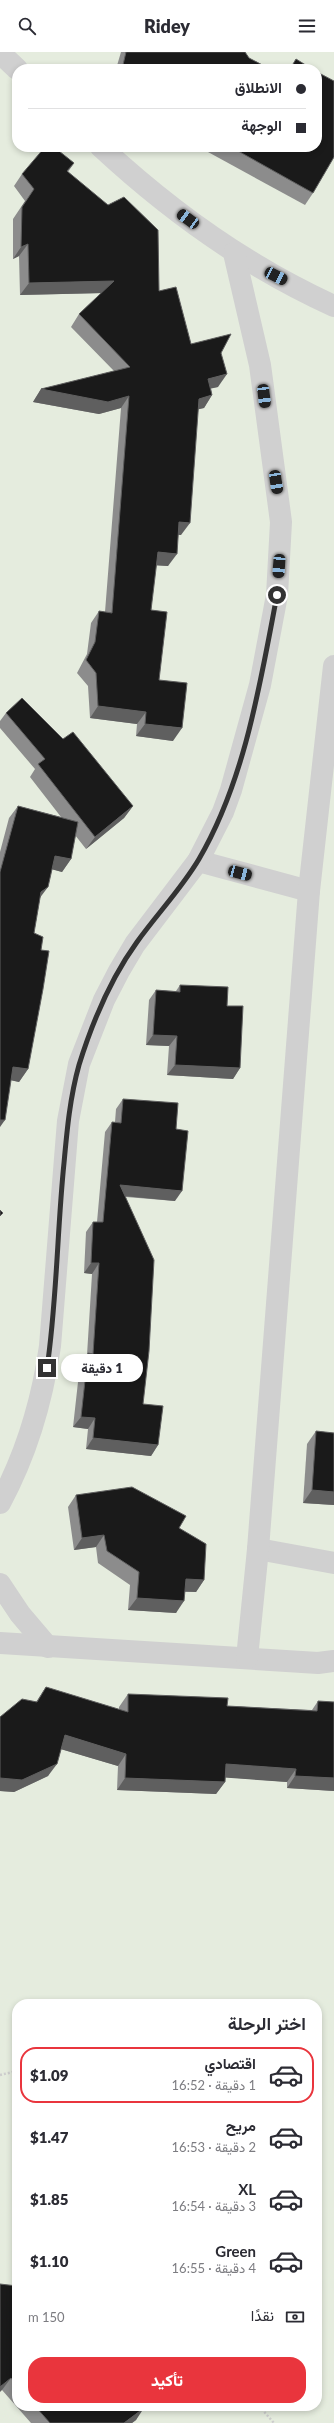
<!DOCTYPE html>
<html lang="ar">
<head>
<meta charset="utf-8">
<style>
  :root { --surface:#fff; --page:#f2f2f3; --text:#2b2b33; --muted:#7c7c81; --line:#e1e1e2; --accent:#e9353d }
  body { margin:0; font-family:Lato,Vazirmatn,sans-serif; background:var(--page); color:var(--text); direction:rtl; height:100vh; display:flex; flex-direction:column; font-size:15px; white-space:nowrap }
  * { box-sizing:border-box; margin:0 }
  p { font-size:13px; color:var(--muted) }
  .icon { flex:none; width:22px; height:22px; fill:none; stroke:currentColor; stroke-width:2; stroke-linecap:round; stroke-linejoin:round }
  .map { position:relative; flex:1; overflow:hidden; direction:ltr }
  .side { position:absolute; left:12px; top:1947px; width:310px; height:412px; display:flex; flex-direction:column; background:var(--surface); border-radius:16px; box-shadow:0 2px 6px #0003; direction:rtl }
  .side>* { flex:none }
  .top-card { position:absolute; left:12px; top:12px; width:310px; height:88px; border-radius:16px; box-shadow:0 2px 6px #0003; direction:rtl; display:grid; align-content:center; height:88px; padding:0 16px; background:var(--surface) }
  .end { position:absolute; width:18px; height:18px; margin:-9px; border:5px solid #333; background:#fff; box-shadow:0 0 0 2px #fff }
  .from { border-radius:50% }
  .bubble { position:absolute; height:28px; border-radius:14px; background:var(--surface); box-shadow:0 2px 6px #0003; font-size:13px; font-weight:800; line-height:28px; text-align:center; direction:rtl }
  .car { position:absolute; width:12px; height:24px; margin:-12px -6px; border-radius:5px; box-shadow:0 0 3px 1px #0007; background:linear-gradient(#222 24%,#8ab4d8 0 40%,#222 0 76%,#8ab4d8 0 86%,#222 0) }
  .top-card b { display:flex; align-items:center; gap:14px; height:38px; font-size:15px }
  .top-card b+b { border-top:1px solid var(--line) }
  .top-card i { width:10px; height:10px; background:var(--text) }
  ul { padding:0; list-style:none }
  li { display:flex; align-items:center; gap:12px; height:56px; margin:0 8px 6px; padding:0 8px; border:2px solid transparent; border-radius:16px }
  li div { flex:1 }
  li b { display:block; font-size:15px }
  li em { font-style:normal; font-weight:800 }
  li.active { border-color:var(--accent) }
  li>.icon { width:36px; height:36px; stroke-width:1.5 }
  h2 { padding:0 16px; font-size:18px; line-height:48px }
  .pay { display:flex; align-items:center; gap:10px; height:44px; padding:0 16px; font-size:15px }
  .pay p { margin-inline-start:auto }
  .cta { display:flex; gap:8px; margin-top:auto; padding:8px 16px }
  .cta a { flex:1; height:46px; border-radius:16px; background:var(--accent); color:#fff; font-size:16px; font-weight:800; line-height:46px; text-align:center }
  header { display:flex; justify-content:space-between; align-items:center; height:52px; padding:0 16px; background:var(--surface); font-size:18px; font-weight:800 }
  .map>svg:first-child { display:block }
  .green { fill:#e5ecde; fill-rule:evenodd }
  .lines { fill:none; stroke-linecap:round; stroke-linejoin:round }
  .path { stroke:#cdcdcd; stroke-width:2.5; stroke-dasharray:2 2; stroke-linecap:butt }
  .minor { stroke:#d0d0d0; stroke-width:22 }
  .wall { fill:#8c8c8c }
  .shaded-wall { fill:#5f5f5f }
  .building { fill:#1a1a1a; stroke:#5f5f5f }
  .route { stroke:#333; stroke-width:5 }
</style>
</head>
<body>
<header><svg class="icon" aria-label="menu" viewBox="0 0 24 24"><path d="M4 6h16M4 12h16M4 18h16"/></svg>Ridey<svg class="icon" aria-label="search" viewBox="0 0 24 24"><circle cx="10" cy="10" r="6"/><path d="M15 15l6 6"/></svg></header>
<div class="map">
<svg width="334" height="2371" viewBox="0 0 334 2371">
  <rect width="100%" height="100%" fill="#fff"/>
  <!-- green -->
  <path class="green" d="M 0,0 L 334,0 L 334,2371 L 0,2371 ZM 17,17 L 317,17 L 317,95 L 17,95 ZM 17,1952 L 317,1952 L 317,2354 L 17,2354 Z"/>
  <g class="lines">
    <!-- path -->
    <g class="path">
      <path d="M 0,2023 L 17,2019"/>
      <path d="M 259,2354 L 274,2371"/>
    </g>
    <!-- minor -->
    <g class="minor">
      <path d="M 0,1 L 17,17"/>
      <path d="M 101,95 C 170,159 248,215 334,254"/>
      <path d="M 198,809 L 309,839"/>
      <path d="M 0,1451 C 27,1401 42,1350 50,1294 L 68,1069 L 79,1012 L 104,948 L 119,919 L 135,892 L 198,809 L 223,760 L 231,738 L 260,633 L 277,543 L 281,470 L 260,313 L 234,201"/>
      <path d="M 258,1497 L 334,1511"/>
      <path d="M 0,1532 L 20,1562 L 48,1595"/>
      <path d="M 0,1591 L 318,1611 L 334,1609"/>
      <path d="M 247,1606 L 258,1497 L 309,839 L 334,614"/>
    </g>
  </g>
  <!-- wall -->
  <g class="wall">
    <path d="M 121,0 L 245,0 L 249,6 L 270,17 L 116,17 Z"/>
    <path d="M 211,95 L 317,95 L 313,141 L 305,153 L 208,100 Z"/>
    <path d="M 74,111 L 68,120 L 159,239 L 191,292 L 221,301 L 218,335 L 211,336 L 212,343 L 204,356 L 198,357 L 181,483 L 178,483 L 168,514 L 156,513 L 151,558 L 159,628 L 173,689 L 136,684 L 137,672 L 90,666 L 88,634 L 77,621 L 87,602 L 91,571 L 99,559 L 105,560 L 121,356 L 99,362 L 33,350 L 41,337 L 114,319 L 71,275 L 79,262 L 101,241 L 20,243 L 19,204 L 13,207 L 13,167 L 25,149 L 14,134 L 22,122 Z"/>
    <path d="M 6,661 L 63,687 L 133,754 L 124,766 L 86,797 L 75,783 L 71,807 L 62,820 L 52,817 L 40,846 L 34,881 L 41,898 L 28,1017 L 19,1030 L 11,1028 L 0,1075 L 0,800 L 9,766 L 18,754 L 61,765 L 30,725 L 35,717 L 0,676 L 0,669 Z"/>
    <path d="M 180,933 L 227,954 L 240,1016 L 233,1027 L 167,1023 L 169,994 L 146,993 L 149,948 L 156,938 L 176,939 Z"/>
    <path d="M 123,1047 L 176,1077 L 175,1149 L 126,1145 L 143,1352 L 158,1393 L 151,1404 L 86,1397 L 88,1377 L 73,1375 L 80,1312 L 87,1303 L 92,1222 L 84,1221 L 86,1180 L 93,1170 L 97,1170 L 105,1080 L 112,1070 L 115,1070 L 116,1057 Z"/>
    <path d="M 316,1379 L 334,1381 L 334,1453 L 303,1451 L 307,1392 Z"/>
    <path d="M 76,1443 L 179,1476 L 204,1528 L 196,1540 L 185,1540 L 176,1561 L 128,1558 L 130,1533 L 98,1511 L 96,1495 L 74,1498 L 68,1455 Z"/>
    <path d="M 46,1635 L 119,1658 L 119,1655 L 128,1642 L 227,1654 L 312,1658 L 318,1649 L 334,1739 L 287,1736 L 287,1730 L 225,1725 L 225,1730 L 216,1742 L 117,1738 L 118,1714 L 61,1697 L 48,1724 L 14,1740 L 0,1739 L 0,1665 L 36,1650 Z"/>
    <path d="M 17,2234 L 17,2354 L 143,2354 L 136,2368 L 132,2371 L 31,2371 L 2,2338 Z"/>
  </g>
  <!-- shaded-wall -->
  <g class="shaded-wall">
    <path d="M 28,192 L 19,204 L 13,207 L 21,195 Z"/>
    <path d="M 114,229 L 105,241 L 20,243 L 29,231 Z"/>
    <path d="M 227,322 L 218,335 L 200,339 L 208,327 Z"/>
    <path d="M 41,337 L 129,344 L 121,356 L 99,362 L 33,350 Z"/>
    <path d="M 212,343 L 204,356 L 191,359 L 199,347 Z"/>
    <path d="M 179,470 L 190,471 L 181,483 L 170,482 Z"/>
    <path d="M 158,500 L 177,502 L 168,514 L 149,513 Z"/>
    <path d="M 98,654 L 146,660 L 137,672 L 90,666 Z"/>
    <path d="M 145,672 L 182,676 L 173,689 L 136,684 Z"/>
    <path d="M 133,754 L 124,766 L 86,797 L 95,785 Z"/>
    <path d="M 55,804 L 71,807 L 62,820 L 47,816 Z"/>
    <path d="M 48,835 L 39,847 L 41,840 Z"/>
    <path d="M 153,983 L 177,984 L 169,994 L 146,993 Z"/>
    <path d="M 175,1013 L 240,1016 L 233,1027 L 167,1023 Z"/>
    <path d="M 13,1015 L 28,1017 L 19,1030 L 5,1027 Z"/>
    <path d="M 0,1068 L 5,1068 L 0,1075 Z"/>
    <path d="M 120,1133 L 182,1139 L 175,1149 L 113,1143 Z"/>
    <path d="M 91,1211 L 99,1211 L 92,1222 L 84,1221 Z"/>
    <path d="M 81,1365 L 95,1366 L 88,1377 L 73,1375 Z"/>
    <path d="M 93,1386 L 158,1393 L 151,1404 L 86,1397 Z"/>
    <path d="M 312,1438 L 334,1440 L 334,1453 L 303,1451 Z"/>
    <path d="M 104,1483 L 96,1495 L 74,1498 L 82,1486 Z"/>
    <path d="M 186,1527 L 204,1528 L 196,1540 L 177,1539 Z"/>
    <path d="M 137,1546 L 184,1549 L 176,1561 L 128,1558 Z"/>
    <path d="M 65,1683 L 126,1702 L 118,1714 L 57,1696 Z"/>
    <path d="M 57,1712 L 48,1724 L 14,1740 L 0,1739 L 0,1726 Z"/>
    <path d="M 226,1712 L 296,1717 L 287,1730 L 217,1725 Z"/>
    <path d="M 295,1724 L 334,1726 L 334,1739 L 287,1736 Z"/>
    <path d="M 125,1726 L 225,1730 L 216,1742 L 117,1738 Z"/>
    <path d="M 11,2326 L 2,2338 L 0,2340 L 0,2335 Z"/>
    <path d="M 144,2356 L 136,2368 L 132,2371 L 124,2371 Z"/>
  </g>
  <!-- building -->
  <g class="building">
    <path d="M 126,0 L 245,0 L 249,6 L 270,17 L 122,17 Z"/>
    <path d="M 296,7 L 312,17 L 290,17 Z"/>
    <path d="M 317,20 L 334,29 L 334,105 L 313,141 L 231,95 L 317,95 Z"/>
    <path d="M 45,95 L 54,95 L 74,111 L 67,119 L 108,153 L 124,145 L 158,178 L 159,239 L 176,235 L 191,292 L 231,282 L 221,301 L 227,322 L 208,327 L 212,343 L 199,347 L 190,471 L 179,470 L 177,502 L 158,500 L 151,558 L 167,560 L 159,628 L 187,631 L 182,676 L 145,672 L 146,660 L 98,654 L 96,621 L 86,608 L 95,590 L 99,559 L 112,561 L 129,344 L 108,350 L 41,337 L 130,315 L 79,262 L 114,229 L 29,231 L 28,192 L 21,195 L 22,155 L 34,137 L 22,122 Z"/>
    <path d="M 22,646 L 63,687 L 73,680 L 133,754 L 95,785 L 38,712 L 45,707 L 6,661 Z"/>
    <path d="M 18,754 L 78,770 L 71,807 L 55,804 L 48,835 L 41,840 L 34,881 L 43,885 L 41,898 L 49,899 L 43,937 L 28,1017 L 13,1015 L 5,1068 L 0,1068 L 0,820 Z"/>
    <path d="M 180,933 L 228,935 L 227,954 L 243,954 L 240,1016 L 175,1013 L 177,984 L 153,983 L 156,938 L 180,940 Z"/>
    <path d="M 123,1047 L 178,1051 L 176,1077 L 188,1079 L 182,1139 L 120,1133 L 154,1208 L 149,1299 L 143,1352 L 163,1354 L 158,1393 L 93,1386 L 95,1366 L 81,1365 L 88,1301 L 93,1302 L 99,1211 L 91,1211 L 93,1170 L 103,1170 L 112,1070 L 121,1071 Z"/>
    <path d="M 0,1158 L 3,1161 L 0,1164 Z"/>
    <path d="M 316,1379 L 334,1381 L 334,1440 L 312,1438 Z"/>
    <path d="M 132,1435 L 186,1464 L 179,1476 L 206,1492 L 204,1528 L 186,1527 L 184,1549 L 137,1546 L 139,1520 L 107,1499 L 104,1483 L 82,1486 L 76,1443 Z"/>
    <path d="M 46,1635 L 128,1660 L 128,1642 L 228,1646 L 227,1654 L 317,1659 L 318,1649 L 334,1650 L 334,1726 L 295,1724 L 296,1717 L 226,1712 L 225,1730 L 125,1726 L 126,1702 L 65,1683 L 57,1712 L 22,1728 L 0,1726 L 0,1665 L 22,1647 L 37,1650 Z"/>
    <path d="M 0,2232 L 17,2234 L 17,2333 L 11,2326 L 0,2335 Z"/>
    <path d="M 35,2354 L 143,2354 L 144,2356 L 124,2371 L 50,2371 Z"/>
  </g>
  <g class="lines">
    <!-- route -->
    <path class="route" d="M 47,1316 C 57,1249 57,1179 64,1111 C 67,1078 70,1045 79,1013 C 92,971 111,926 137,890 C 157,862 182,836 199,807 C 245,728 260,632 277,543"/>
  </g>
</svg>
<i class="end from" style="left:277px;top:543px"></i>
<i class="end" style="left:47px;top:1316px"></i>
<div class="bubble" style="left:61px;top:1302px;width:82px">1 دقيقة</div>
<i class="car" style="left:188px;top:167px;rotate:306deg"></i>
<i class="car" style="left:276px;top:224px;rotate:117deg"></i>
<i class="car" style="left:264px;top:344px;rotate:173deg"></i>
<i class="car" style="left:276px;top:430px;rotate:171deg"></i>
<i class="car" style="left:279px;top:514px;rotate:184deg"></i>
<i class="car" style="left:240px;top:821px;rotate:105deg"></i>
<div class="top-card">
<b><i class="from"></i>الانطلاق</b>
<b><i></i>الوجهة</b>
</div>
<section class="side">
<h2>اختر الرحلة</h2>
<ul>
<li class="active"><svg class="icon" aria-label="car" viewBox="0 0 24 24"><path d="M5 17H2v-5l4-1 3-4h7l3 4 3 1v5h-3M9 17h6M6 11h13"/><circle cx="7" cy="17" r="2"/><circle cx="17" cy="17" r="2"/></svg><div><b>اقتصادي</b><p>1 دقيقة · 16:52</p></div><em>$1.09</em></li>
<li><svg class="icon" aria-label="car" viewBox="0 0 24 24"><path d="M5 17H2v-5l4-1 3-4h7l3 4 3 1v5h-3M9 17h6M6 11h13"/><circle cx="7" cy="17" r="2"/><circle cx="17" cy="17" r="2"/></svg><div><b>مريح</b><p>2 دقيقة · 16:53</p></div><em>$1.47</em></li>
<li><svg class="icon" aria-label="car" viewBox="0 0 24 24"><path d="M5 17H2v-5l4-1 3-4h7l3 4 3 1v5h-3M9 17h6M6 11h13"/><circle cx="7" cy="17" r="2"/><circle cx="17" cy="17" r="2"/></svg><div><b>XL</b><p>3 دقيقة · 16:54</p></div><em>$1.85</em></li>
<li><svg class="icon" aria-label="car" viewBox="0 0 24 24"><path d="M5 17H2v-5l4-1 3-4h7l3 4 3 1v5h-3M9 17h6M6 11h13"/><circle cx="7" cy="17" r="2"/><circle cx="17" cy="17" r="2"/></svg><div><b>Green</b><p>4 دقيقة · 16:55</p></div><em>$1.10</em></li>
</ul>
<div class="pay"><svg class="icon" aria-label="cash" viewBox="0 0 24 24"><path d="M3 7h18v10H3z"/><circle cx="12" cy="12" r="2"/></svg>نقدًا<p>150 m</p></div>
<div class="cta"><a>تأكيد</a></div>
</section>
</div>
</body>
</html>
